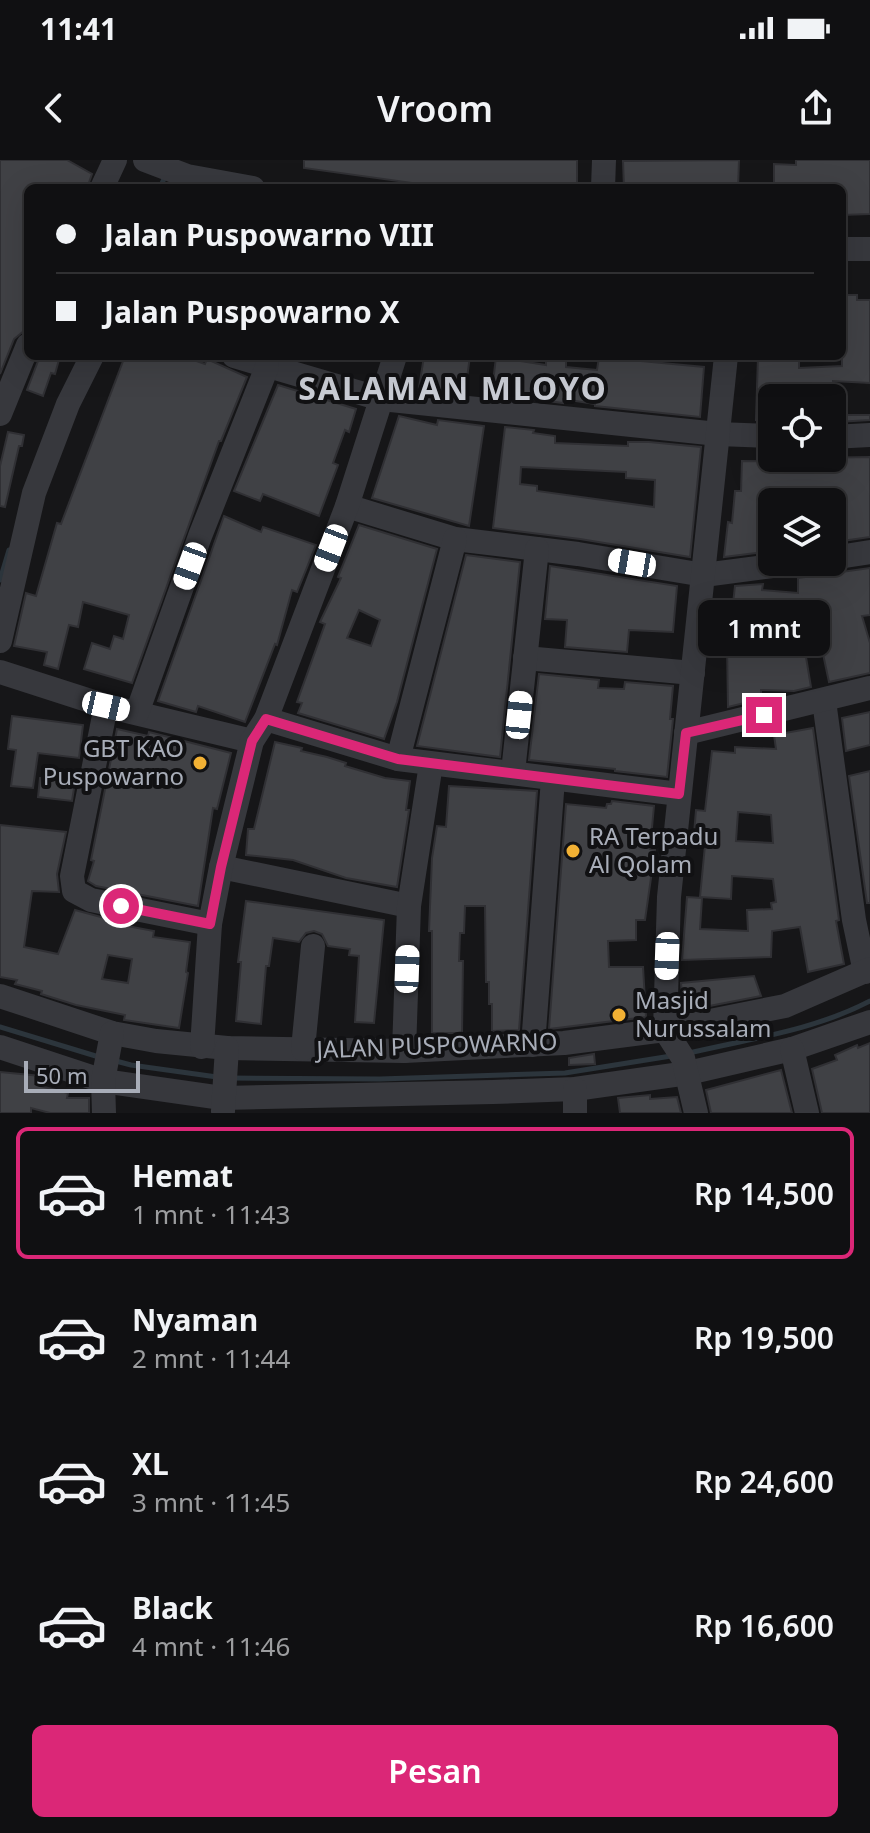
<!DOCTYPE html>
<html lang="id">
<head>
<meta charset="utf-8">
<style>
  :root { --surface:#101012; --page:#19191b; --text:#f1f3f6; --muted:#9c9d9f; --line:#303032; --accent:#db2777 }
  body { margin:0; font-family:"Noto Sans",sans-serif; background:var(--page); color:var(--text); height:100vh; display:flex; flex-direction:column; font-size:30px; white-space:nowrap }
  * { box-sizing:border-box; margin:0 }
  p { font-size:26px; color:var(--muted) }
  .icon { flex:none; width:44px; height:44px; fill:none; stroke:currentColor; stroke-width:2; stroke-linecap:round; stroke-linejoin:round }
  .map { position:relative; height:953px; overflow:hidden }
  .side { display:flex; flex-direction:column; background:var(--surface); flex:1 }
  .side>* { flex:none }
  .top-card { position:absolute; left:24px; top:24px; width:822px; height:176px; border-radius:12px; box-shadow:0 8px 32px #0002,0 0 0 2px var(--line); display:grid; align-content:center; height:176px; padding:0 32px; background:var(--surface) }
  .buttons { position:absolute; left:758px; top:224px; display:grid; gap:16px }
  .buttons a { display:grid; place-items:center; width:88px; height:88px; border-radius:12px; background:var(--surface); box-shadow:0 8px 32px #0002,0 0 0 2px var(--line); font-size:40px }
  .scale { position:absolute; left:24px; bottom:20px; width:116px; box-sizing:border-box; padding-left:8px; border:4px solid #a8adb8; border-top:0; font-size:22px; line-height:28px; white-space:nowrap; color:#a8adb8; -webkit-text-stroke:6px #111113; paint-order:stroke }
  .end { position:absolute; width:36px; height:36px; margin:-18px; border:10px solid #db2777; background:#fff; box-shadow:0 0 0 4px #fff }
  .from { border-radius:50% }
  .bubble { position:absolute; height:56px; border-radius:12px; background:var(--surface); box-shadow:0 8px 32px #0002,0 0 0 2px var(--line); font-size:26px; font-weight:600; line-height:56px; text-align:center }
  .car { position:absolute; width:24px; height:48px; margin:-24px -12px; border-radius:10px; box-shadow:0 0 6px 2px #0007; background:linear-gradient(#fff 24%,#345 0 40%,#fff 0 76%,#345 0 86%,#fff 0) }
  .top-card b { display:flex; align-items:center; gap:28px; height:76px; font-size:30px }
  .top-card b+b { border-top:2px solid var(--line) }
  .top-card i { width:20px; height:20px; background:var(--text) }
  ul { padding:14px 0 0; list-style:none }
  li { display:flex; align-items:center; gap:24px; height:132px; margin:0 16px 12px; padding:0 16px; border:4px solid transparent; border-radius:12px }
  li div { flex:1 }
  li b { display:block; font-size:30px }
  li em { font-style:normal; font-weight:600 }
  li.current { border-color:var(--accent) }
  li>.icon { width:72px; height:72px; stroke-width:1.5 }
  .cta { display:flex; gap:16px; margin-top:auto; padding:16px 32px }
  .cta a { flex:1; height:92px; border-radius:12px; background:var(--accent); color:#fff; font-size:32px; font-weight:600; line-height:92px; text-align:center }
  .status { display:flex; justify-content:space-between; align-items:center; height:56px; padding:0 40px; background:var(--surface); direction:ltr }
  .status svg { height:22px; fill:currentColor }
  header { display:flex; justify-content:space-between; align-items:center; height:104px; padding:0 32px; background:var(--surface); font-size:36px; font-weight:600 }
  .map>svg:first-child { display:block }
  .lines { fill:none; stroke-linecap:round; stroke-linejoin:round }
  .stream { stroke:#2c353c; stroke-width:5 }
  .building { fill:#404145; stroke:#303034; stroke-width:2; fill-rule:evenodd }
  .minor { stroke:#37383d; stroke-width:24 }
  .route { stroke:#db2777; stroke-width:10 }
  .poi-dot { fill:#f2b134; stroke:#111113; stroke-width:3 }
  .labels { text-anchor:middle; stroke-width:8; stroke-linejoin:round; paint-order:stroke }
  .poi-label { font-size:24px; fill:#a8adb8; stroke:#111113; text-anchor:start }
  .street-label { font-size:24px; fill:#a8adb8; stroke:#111113 }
  .district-label { font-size:32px; font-weight:bold; letter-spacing:2px; fill:#c9ccd4; stroke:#111113 }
</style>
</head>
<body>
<div class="status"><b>11:41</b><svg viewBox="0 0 49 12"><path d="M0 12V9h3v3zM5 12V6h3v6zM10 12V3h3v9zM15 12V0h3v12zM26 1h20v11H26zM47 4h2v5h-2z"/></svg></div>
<header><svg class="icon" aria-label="back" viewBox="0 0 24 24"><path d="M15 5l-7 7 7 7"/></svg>Vroom<svg class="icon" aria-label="share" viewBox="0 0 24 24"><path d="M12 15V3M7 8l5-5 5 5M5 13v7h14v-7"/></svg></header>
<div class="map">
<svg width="870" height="953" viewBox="0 0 870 953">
  <rect width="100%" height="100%" fill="#161618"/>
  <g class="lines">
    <!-- stream -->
    <g class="stream">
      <path d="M 160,28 L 166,14"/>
      <path d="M 0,420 L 9,390"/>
      <path d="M 0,867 L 99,897"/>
      <path d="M 689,893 C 749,879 815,870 870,841"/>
      <path d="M 112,900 L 131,905 L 217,917"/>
      <path d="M 230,918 L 380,919 L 565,913 L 671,896"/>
    </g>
  </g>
  <!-- building -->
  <g class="building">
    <path d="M 0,0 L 67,0 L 92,14 L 87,28 L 28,28 L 28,162 L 25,170 L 14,179 L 0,214 Z"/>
    <path d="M 304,0 L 577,0 L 577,28 L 449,24 L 448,28 L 304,8 Z"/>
    <path d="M 739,0 L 738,28 L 624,28 L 623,1 Z"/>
    <path d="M 796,0 L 870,0 L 870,54 L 842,55 L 842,28 L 774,28 L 774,4 L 796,5 Z"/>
    <path d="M 842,135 L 857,135 L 857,140 L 870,140 L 870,223 L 833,221 L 833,233 L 811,233 L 810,238 L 772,236 L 772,261 L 756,260 L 758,196 L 799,196 L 799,208 L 842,206 Z"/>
    <path d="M 40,196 L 60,196 L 55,214 L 51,213 L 43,236 L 27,230 Z"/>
    <path d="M 125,196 L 182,196 L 205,204 L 207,199 L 247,217 L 221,281 L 219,281 L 132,523 L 84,509 L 92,483 L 110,489 L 114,476 L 123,479 L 129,455 L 83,442 L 78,467 L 69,465 L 58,509 L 44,505 L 47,492 L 14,486 L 26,433 L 36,436 L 57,363 L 61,364 Z"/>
    <path d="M 424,196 L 470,196 L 465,233 L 419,228 Z"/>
    <path d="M 496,197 L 546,205 L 546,197 L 566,199 L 566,207 L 597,210 L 599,197 L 704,207 L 700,257 L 595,246 L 595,244 L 563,239 L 563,243 L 505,235 L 505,233 L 492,231 Z"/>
    <path d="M 278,225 L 356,249 L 349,272 L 345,270 L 333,303 L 338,305 L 319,356 L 263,334 L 260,341 L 234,331 Z"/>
    <path d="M 838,255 L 870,255 L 870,260 L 838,262 Z"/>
    <path d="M 399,256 L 437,265 L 438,260 L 484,266 L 469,366 L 372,338 Z"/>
    <path d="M 505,267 L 534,270 L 533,273 L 555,276 L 555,283 L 628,286 L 628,282 L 649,282 L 701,287 L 690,397 L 580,379 L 493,368 ZM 521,307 L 626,312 L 626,318 L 655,320 L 654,347 L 537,331 L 537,326 L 520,324 Z"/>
    <path d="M 8,272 L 24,275 L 22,286 L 19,286 L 5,347 L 0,346 L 0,306 Z"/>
    <path d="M 870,297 L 870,377 L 835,382 L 832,342 L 772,342 L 772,391 L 724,397 L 728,362 L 732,363 L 735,331 L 741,331 L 742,301 L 812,302 L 812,298 Z"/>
    <path d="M 224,356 L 261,372 L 263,367 L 316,385 L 297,432 L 292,430 L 277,485 L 275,484 L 245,562 L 198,546 L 196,552 L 158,541 Z"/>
    <path d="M 359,365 L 437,389 L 397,542 L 384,579 L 298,553 L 302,543 L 297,542 L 325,464 L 320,462 L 341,418 L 338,417 ZM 359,450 L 380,460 L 371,486 L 347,478 Z"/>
    <path d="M 466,395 L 520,402 L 500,597 L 417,586 Z"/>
    <path d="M 550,406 L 677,426 L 673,472 L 629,470 L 627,492 L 565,487 L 567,460 L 545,459 Z"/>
    <path d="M 870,408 L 870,455 L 862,456 L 870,483 L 870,513 L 829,522 L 823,494 L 806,497 L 811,527 L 794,531 L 761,530 L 761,539 L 728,547 L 727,485 L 716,484 L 718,460 L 731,461 L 735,426 L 763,424 L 762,430 L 798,433 L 798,418 ZM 765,458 L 799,461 L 799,494 L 763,493 Z"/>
    <path d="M 539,514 L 599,520 L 598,528 L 624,529 L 625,522 L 673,526 L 670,559 L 673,559 L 667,617 L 615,611 L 615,609 L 529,600 Z"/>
    <path d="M 870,552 L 870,585 L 846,591 L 842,558 Z"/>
    <path d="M 12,556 L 83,565 L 79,598 L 38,593 L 33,628 L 11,626 L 16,590 L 8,589 Z"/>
    <path d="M 813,568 L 839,760 L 836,761 L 844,804 L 808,812 L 800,767 L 772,771 L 771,797 L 682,800 L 687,737 L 702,738 L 700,769 L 748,771 L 747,750 L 772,749 L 771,743 L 776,742 L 773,719 L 732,716 L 731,739 L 700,737 L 706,675 L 694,674 L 696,650 L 705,651 L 712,591 L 735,593 L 735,587 L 776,589 L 774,575 ZM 738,652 L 771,655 L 773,683 L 736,681 Z"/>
    <path d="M 117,569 L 148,576 L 149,572 L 231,593 L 217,649 L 213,648 L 198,746 L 96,726 L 88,721 L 94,701 L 91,700 Z"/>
    <path d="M 275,582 L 302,588 L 301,591 L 327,597 L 346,603 L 345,606 L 385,618 L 410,621 L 406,650 L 409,650 L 397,727 L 346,718 L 293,700 L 246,695 L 248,669 L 254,669 Z"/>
    <path d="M 870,611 L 870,743 L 867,743 L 849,616 Z"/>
    <path d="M 40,618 L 75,622 L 72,641 L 38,637 Z"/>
    <path d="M 449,626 L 537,631 L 519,870 L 492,871 L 492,844 L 489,844 L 489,822 L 486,822 L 485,746 L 465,746 L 464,773 L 460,773 L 459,801 L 463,801 L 462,873 L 432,873 L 432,771 L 429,771 L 432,698 L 437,666 L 446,667 Z"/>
    <path d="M 612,641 L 654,646 L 650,689 L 655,690 L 645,760 L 636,760 L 636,780 L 608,781 L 609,807 L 643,807 L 646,857 L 549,869 L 566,644 L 606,648 L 607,644 L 611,644 Z"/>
    <path d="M 0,665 L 66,672 L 57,714 L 59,732 L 32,731 L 24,787 L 58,794 L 75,750 L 112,760 L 111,763 L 154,771 L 153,777 L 190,782 L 186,812 L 188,813 L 179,868 L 124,860 L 125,855 L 76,845 L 41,834 L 42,831 L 15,824 L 17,820 L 0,817 ZM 108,795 L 132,799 L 128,823 L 102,819 Z"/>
    <path d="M 246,741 L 384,760 L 374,863 L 355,862 L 359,796 L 349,795 L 350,789 L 328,786 L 322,774 L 314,771 L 306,773 L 299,782 L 273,778 L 269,806 L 266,806 L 261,864 L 236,861 L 241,802 L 238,802 Z"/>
    <path d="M 754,816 L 761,836 L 704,847 L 703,845 L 683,847 L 681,823 Z"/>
    <path d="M 870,883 L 870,953 L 822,953 L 812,909 L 837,900 L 835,895 L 857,885 L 858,888 Z"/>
    <path d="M 594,894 L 595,904 L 569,905 L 569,898 Z"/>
    <path d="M 781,910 L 792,953 L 711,953 L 706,930 Z"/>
    <path d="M 0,912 L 41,916 L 40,926 L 68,933 L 67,938 L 89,938 L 89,953 L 50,953 L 31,948 L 31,953 L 0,953 Z"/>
    <path d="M 650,935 L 650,939 L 677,937 L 681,953 L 620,953 L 618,938 Z"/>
  </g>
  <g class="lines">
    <!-- minor -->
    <g class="minor">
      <path d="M 145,0 L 187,16 L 253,28"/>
      <path d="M 102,28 L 115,0"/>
      <path d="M 603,28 L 604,0"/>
      <path d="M 842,89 L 870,89"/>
      <path d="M 234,196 L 381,239 L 718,274 L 772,276"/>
      <path d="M 0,254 L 28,185"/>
      <path d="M 832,277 L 870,275"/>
      <path d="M 347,346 L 455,379 L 578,394 L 704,415 L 803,402"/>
      <path d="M 832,398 L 870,392"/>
      <path d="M 0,481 L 34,333 L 68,244 L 92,196"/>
      <path d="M 525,498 L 693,513"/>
      <path d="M 0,512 L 106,546 L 252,581"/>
      <path d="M 824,541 L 854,760 L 865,812"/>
      <path d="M 106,546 L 72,716 L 74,731 L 91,740 L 210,764"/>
      <path d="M 137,553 L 200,376 L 267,207"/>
      <path d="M 266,559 L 398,599 L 679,634"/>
      <path d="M 686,573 L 870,528"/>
      <path d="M 398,599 L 455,379"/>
      <path d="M 513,612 L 537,389"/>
      <path d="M 221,707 L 409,746"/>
      <path d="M 0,836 L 112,873 L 156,881 L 227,888 L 404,891 L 564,883 L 665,870 L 785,846 L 870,809"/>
      <path d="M 533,885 L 553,619"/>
      <path d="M 0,887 L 103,921 L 222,938 L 493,932 L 575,929 L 688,913 L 792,889 L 870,862"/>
      <path d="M 202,887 L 210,764 L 221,707 L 252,581 L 266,559 L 347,346 L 395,196"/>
      <path d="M 303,889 L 313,786"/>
      <path d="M 792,889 L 807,953"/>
      <path d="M 404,891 L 409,746 L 431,604"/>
      <path d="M 575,929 L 575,953"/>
      <path d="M 223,951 L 227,888"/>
      <path d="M 104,953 L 103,921 L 112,873"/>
      <path d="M 696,953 L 683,898 L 665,870 L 669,737 L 726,196"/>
    </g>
  </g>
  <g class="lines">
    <!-- route -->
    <path class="route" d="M 121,746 L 210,764 L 221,707 L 252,581 L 266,559 L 398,599 L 679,634 L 686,573 L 764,555"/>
  </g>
  <!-- markers -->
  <g class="poi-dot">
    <circle cx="200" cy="603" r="8"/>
    <circle cx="573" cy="691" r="8"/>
    <circle cx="619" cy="855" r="8"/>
  </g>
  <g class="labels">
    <!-- poi labels -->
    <g class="poi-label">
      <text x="184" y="597" text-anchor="end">GBT KAO<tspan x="184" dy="28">Puspowarno</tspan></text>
      <text x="589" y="685">RA Terpadu<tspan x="589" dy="28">Al Qolam</tspan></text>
      <text x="635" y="849">Masjid<tspan x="635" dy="28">Nurussalam</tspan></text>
    </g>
    <!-- street labels -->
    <g class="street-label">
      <text transform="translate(437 886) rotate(-2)" y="8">JALAN PUSPOWARNO</text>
    </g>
    <!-- district labels -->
    <g class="district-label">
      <text x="453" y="240">SALAMAN MLOYO</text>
    </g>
  </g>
</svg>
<div class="buttons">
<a><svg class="icon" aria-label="locate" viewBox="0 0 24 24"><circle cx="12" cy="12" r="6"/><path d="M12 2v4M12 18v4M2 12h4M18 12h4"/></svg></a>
<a><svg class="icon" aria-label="layers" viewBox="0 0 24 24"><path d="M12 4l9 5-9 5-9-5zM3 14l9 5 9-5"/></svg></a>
</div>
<div class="scale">50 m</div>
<i class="end from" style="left:121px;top:746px"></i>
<i class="end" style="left:764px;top:555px"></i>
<div class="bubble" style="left:698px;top:440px;width:132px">1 mnt</div>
<i class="car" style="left:331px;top:388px;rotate:201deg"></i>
<i class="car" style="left:632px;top:403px;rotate:280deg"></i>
<i class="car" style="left:190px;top:406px;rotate:200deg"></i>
<i class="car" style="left:106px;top:546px;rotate:103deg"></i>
<i class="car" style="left:519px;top:555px;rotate:6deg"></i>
<i class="car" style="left:667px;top:796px;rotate:182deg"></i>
<i class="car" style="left:407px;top:809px;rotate:2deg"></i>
<div class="top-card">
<b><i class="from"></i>Jalan Puspowarno VIII</b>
<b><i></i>Jalan Puspowarno X</b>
</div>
</div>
<section class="side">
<ul>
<li class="current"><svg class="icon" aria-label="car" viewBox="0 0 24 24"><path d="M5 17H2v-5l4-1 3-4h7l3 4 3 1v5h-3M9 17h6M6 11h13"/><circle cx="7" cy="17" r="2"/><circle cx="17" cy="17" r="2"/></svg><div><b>Hemat</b><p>1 mnt · 11:43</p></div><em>Rp 14,500</em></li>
<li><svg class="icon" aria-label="car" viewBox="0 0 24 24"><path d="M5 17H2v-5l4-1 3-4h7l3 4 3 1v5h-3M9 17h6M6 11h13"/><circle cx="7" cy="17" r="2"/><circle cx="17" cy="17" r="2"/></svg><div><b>Nyaman</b><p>2 mnt · 11:44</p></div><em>Rp 19,500</em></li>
<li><svg class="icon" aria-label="car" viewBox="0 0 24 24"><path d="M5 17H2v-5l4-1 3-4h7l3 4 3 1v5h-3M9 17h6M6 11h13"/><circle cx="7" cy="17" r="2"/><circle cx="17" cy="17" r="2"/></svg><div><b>XL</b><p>3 mnt · 11:45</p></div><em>Rp 24,600</em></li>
<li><svg class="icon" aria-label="car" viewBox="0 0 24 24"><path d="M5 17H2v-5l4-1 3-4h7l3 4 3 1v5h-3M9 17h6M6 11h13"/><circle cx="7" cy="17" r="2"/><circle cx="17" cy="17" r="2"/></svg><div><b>Black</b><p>4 mnt · 11:46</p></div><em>Rp 16,600</em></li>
</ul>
<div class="cta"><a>Pesan</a></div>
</section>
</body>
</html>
